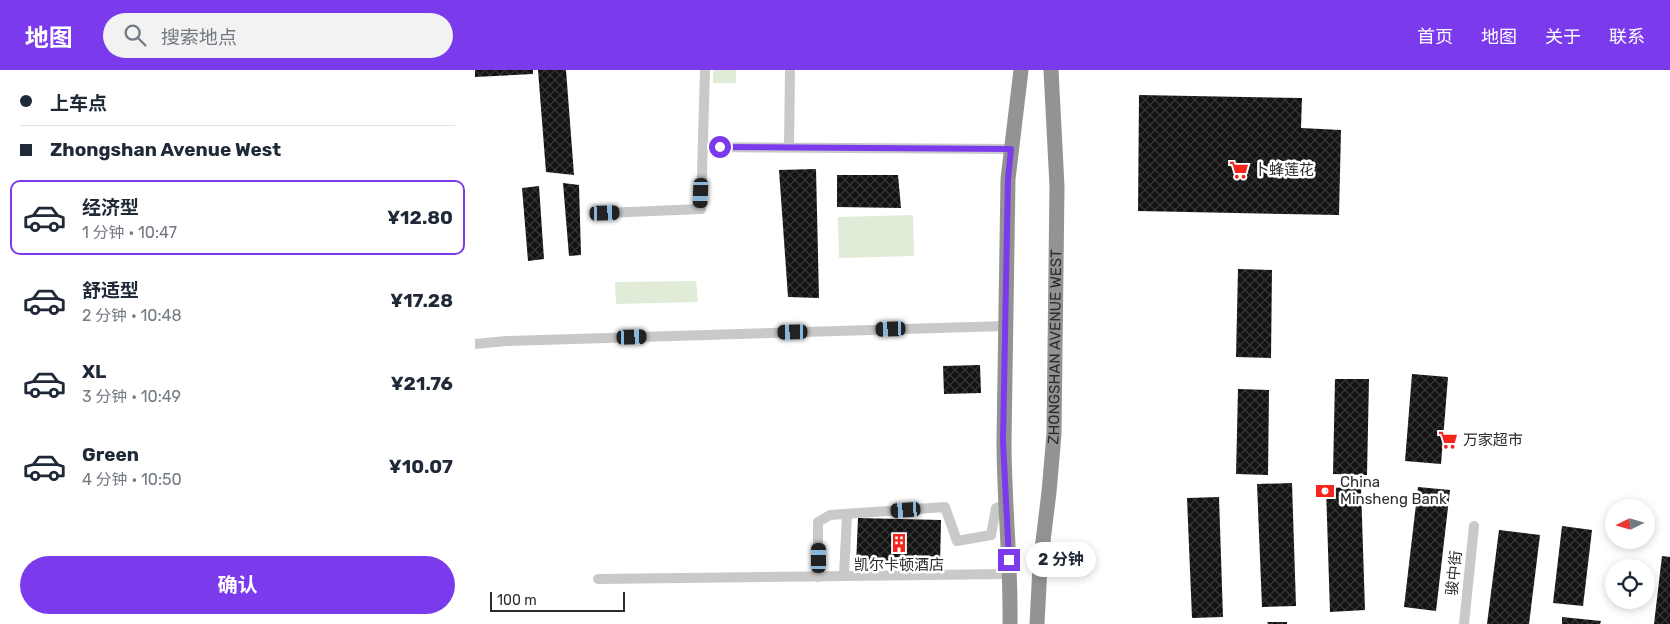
<!DOCTYPE html>
<html lang="zh">
<head>
<meta charset="utf-8">
<style>
  :root { --surface:#fff; --page:#f2f2f3; --text:#1f2937; --muted:#747a83; --line:#e0e1e3; --accent:#7c3aed }
  body { margin:0; font-family:Rubik,"Noto Sans SC",sans-serif; background:var(--page); color:var(--text); height:100vh; display:flex; flex-direction:column; font-size:19px; white-space:nowrap }
  * { box-sizing:border-box; margin:0 }
  p { font-size:16px; color:var(--muted) }
  .icon { flex:none; width:28px; height:28px; fill:none; stroke:currentColor; stroke-width:2; stroke-linecap:round; stroke-linejoin:round }
  .map { position:relative; flex:1; overflow:hidden }
  .panel { display:flex; flex-direction:column; background:var(--surface); width:475px }
  .panel>* { flex:none }
  .guide { display:grid; align-content:center; height:110px; padding:0 20px; background:var(--surface) }
  .needle { width:32px; rotate:265deg }
  .tools { position:absolute; left:1130px; top:429px; display:grid; gap:10px }
  .tools a { display:grid; place-items:center; width:50px; height:50px; border-radius:50%; background:var(--surface); box-shadow:0 2px 8px #0003; font-size:25px }
  .scale { position:absolute; left:15px; bottom:12px; width:135px; box-sizing:border-box; padding-left:5px; border:2px solid #2c2c2c; border-top:0; font-size:14px; line-height:18px; white-space:nowrap; color:#2c2c2c; -webkit-text-stroke:4px #fff; paint-order:stroke }
  .end { position:absolute; width:22px; height:22px; margin:-11px; border:6px solid #7c3aed; background:#fff; box-shadow:0 0 0 2px #fff }
  .from { border-radius:50% }
  .bubble { position:absolute; height:35px; border-radius:18px; background:var(--surface); box-shadow:0 2px 8px #0003; font-size:16px; font-weight:700; line-height:35px; text-align:center }
  .car { position:absolute; width:15px; height:30px; margin:-15px -8px; border-radius:6px; box-shadow:0 0 4px 1px #0007; background:linear-gradient(#222 24%,#8ab4d8 0 40%,#222 0 76%,#8ab4d8 0 86%,#222 0) }
  .guide b { display:flex; align-items:center; gap:18px; height:48px; font-size:19px }
  .guide b+b { border-top:1px solid var(--line) }
  .guide i { width:12px; height:12px; background:var(--text) }
  ul { padding:0; list-style:none }
  li { display:flex; align-items:center; gap:15px; height:75px; margin:0 10px 8px; padding:0 10px; border:2px solid transparent; border-radius:10px }
  li div { flex:1 }
  li b { display:block; font-size:19px }
  li em { font-style:normal; font-weight:700 }
  li.on { border-color:var(--accent) }
  li>.icon { width:45px; height:45px; stroke-width:1.5 }
  .primary-button { display:flex; gap:10px; margin-top:auto; padding:10px 20px }
  .primary-button a { flex:1; height:58px; border-radius:30px; background:var(--accent); color:#fff; font-size:20px; font-weight:700; line-height:58px; text-align:center }
  header { display:flex; align-items:center; gap:30px; box-sizing:border-box; height:70px; padding:0 25px; background:var(--accent); color:#fff }
  header strong { font-size:24px }
  nav { display:flex; gap:28px; margin-inline-start:auto; font-size:18px }
  .search { width:350px; height:45px; background:var(--page); display:flex; align-items:center; gap:12px; box-sizing:border-box; padding:0 18px; border-radius:28px; color:var(--muted); font-size:19px }
  main { display:flex; flex:1; min-height:0 }
  .map>svg:first-child { display:block }
  .garden { fill:#e0ecd8 }
  .building { fill:url(#building-cross-hatch) }
  .lines { fill:none; stroke-linecap:round; stroke-linejoin:round }
  .minor { stroke:#c9c9c9; stroke-width:10 }
  .highway { stroke:#939393; stroke-width:15 }
  .route { stroke:#7c3aed; stroke-width:6 }
  .labels { text-anchor:middle; stroke-width:5; stroke-linejoin:round; paint-order:stroke }
  .poi-label { font-size:15px; fill:#2c2c2c; stroke:#fff; text-anchor:start }
  .street-label { font-size:15px; fill:#2c2c2c; stroke:#fff }
</style>
</head>
<body>
<header>
<strong>地图</strong>
<div class="search"><svg class="icon" aria-label="search" viewBox="0 0 24 24"><circle cx="10" cy="10" r="6"/><path d="M15 15l6 6"/></svg>搜索地点</div>
<nav><a>首页</a><a>地图</a><a>关于</a><a>联系</a></nav>
</header>
<main>
<section class="panel">
<div class="guide">
<b><i class="from"></i>上车点</b>
<b><i></i>Zhongshan Avenue West</b>
</div>
<ul>
<li class="on"><svg class="icon" aria-label="car" viewBox="0 0 24 24"><path d="M5 17H2v-5l4-1 3-4h7l3 4 3 1v5h-3M9 17h6M6 11h13"/><circle cx="7" cy="17" r="2"/><circle cx="17" cy="17" r="2"/></svg><div><b>经济型</b><p>1 分钟 · 10:47</p></div><em>¥12.80</em></li>
<li><svg class="icon" aria-label="car" viewBox="0 0 24 24"><path d="M5 17H2v-5l4-1 3-4h7l3 4 3 1v5h-3M9 17h6M6 11h13"/><circle cx="7" cy="17" r="2"/><circle cx="17" cy="17" r="2"/></svg><div><b>舒适型</b><p>2 分钟 · 10:48</p></div><em>¥17.28</em></li>
<li><svg class="icon" aria-label="car" viewBox="0 0 24 24"><path d="M5 17H2v-5l4-1 3-4h7l3 4 3 1v5h-3M9 17h6M6 11h13"/><circle cx="7" cy="17" r="2"/><circle cx="17" cy="17" r="2"/></svg><div><b>XL</b><p>3 分钟 · 10:49</p></div><em>¥21.76</em></li>
<li><svg class="icon" aria-label="car" viewBox="0 0 24 24"><path d="M5 17H2v-5l4-1 3-4h7l3 4 3 1v5h-3M9 17h6M6 11h13"/><circle cx="7" cy="17" r="2"/><circle cx="17" cy="17" r="2"/></svg><div><b>Green</b><p>4 分钟 · 10:50</p></div><em>¥10.07</em></li>
</ul>
<div class="primary-button"><a>确认</a></div>
</section>
<div class="map">
<svg width="1195" height="554" viewBox="0 0 1195 554">
  <defs>
    <pattern id="building-cross-hatch" width="8" height="8" patternUnits="userSpaceOnUse" patternTransform="scale(1.25)"><rect width="8" height="8" fill="#131313"/><path d="M0 0l8 8M0 8l8-8" fill="none" stroke="#363636"/></pattern>
  </defs>
  <rect width="100%" height="100%" fill="#fff"/>
  <!-- garden -->
  <g class="garden">
    <rect x="238" y="0" width="23" height="13"/>
    <path d="M 438,145 L 439,186 L 364,188 L 363,147 Z"/>
    <path d="M 221,211 L 223,232 L 141,234 L 140,212 Z"/>
  </g>
  <!-- building -->
  <g class="building">
    <path d="M 0,0 L 58,0 L 58,4 L 0,7 Z"/>
    <path d="M 63,0 L 91,0 L 99,105 L 71,102 Z"/>
    <path d="M 664,25 L 827,28 L 826,58 L 866,60 L 864,145 L 663,141 Z"/>
    <path d="M 341,99 L 344,228 L 313,227 L 304,100 Z"/>
    <path d="M 362,105 L 423,105 L 426,138 L 362,137 Z"/>
    <path d="M 88,113 L 104,115 L 106,185 L 94,186 Z"/>
    <path d="M 64,116 L 69,189 L 53,191 L 47,118 Z"/>
    <path d="M 763,199 L 797,200 L 796,288 L 761,287 Z"/>
    <path d="M 505,295 L 506,323 L 469,324 L 468,296 Z"/>
    <path d="M 937,304 L 973,307 L 966,394 L 930,391 Z"/>
    <path d="M 860,309 L 894,309 L 892,405 L 858,404 Z"/>
    <path d="M 763,319 L 794,320 L 793,405 L 761,404 Z"/>
    <path d="M 817,413 L 821,536 L 787,537 L 782,414 Z"/>
    <path d="M 886,417 L 890,540 L 855,542 L 851,418 Z"/>
    <path d="M 943,417 L 975,420 L 961,541 L 929,537 Z"/>
    <path d="M 744,427 L 748,547 L 717,548 L 712,428 Z"/>
    <path d="M 383,448 L 466,450 L 465,497 L 381,495 Z"/>
    <path d="M 1087,456 L 1117,460 L 1108,536 L 1078,533 Z"/>
    <path d="M 1024,460 L 1065,465 L 1054,554 L 1012,554 Z"/>
    <path d="M 1187,486 L 1195,487 L 1195,554 L 1179,554 Z"/>
    <path d="M 1087,547 L 1126,551 L 1125,554 L 1087,554 Z"/>
    <path d="M 792,552 L 812,552 L 812,554 L 793,554 Z"/>
  </g>
  <g class="lines">
    <!-- minor -->
    <g class="minor">
      <path d="M 228,77 L 536,79"/>
      <path d="M 314,77 L 315,0"/>
      <path d="M 130,143 L 226,139 L 230,0"/>
      <path d="M 0,274 L 31,271 L 531,256"/>
      <path d="M 369,506 L 372,444"/>
      <path d="M 343,507 L 343,452 L 355,445 L 470,437 L 482,471 L 516,465 L 521,438 L 531,435"/>
      <path d="M 123,509 L 535,504"/>
      <path d="M 989,554 L 999,456"/>
    </g>
    <!-- highway -->
    <g class="highway">
      <path d="M 535,554 C 536,493 529,432 529,371 L 533,109 L 546,0"/>
      <path id="s1" d="M 562,554 L 565,496 L 574,422 L 579,364 L 582,116 L 576,0"/>
    </g>
  </g>
  <g class="lines">
    <!-- route -->
    <path class="route" d="M 245,77 L 536,79 L 533,109 L 528,371 L 534,490"/>
  </g>
  <!-- icons -->
  <defs>
    <g id="supermarket-bare" transform="scale(1.5)"><path d="M-6-5.5h2.5l.6 2H6L4.5 2H-2.5L-4.4-4H-6ZM-1.5 3.2a1.3 1.3 0 1 0 .1 0ZM3 3.2a1.3 1.3 0 1 0 .1 0Z" fill="#f5251d" stroke="#fff" stroke-width="2.5" paint-order="stroke"/></g>
    <g id="bank-bare" transform="scale(1.5)"><path d="M-6-4H6V4H-6ZM0-2.3a2.3 2.3 0 1 0 0 4.6a2.3 2.3 0 1 0 0-4.6Z" fill="#f5251d" stroke="#fff" stroke-width="2.5" paint-order="stroke"/></g>
    <g id="building-bare" transform="scale(1.5)"><path d="M-4-6H4V6H1V3H-1V6H-4ZM-2.5-4.3h1.7v1.8h-1.7ZM.8-4.3h1.7v1.8H.8ZM-2.5-1h1.7V.8h-1.7ZM.8-1h1.7V.8H.8Z" fill="#f5251d" stroke="#fff" stroke-width="2.5" paint-order="stroke"/></g>
  </defs>
  <g fill-rule="evenodd">
    <use href="#supermarket-bare" x="764" y="100"/>
    <use href="#supermarket-bare" x="973" y="370"/>
    <use href="#bank-bare" x="850" y="421"/>
    <use href="#building-bare" x="424" y="473"/>
  </g>
  <g class="labels">
    <!-- poi labels -->
    <g class="poi-label">
      <text x="779" y="105">卜蜂莲花</text>
      <text x="988" y="375">万家超市</text>
      <text x="865" y="417">China<tspan x="865" dy="17">Minsheng Bank</tspan></text>
      <text x="424" y="500" text-anchor="middle">凯尔卡顿酒店</text>
    </g>
    <!-- street labels -->
    <g class="street-label">
      <text dy="5" stroke="none"><textPath href="#s1" startOffset="278">ZHONGSHAN AVENUE WEST</textPath></text>
      <text transform="translate(979 503) rotate(-84)" y="5">骏中街</text>
    </g>
  </g>
</svg>
<div class="tools">
<a><svg class="needle" viewBox="-14 -14 28 28"><path d="M0-13l5 13h-10z" fill="#e53935"/><path d="M0 13l5-13h-10z" fill="#747a83"/></svg></a>
<a><svg class="icon" aria-label="locate" viewBox="0 0 24 24"><circle cx="12" cy="12" r="6"/><path d="M12 2v4M12 18v4M2 12h4M18 12h4"/></svg></a>
</div>
<div class="scale">100 m</div>
<i class="end from" style="left:245px;top:77px"></i>
<i class="end" style="left:534px;top:490px"></i>
<div class="bubble" style="left:551px;top:472px;width:70px">2 分钟</div>
<i class="car" style="left:226px;top:123px;rotate:182deg"></i>
<i class="car" style="left:130px;top:143px;rotate:88deg"></i>
<i class="car" style="left:416px;top:259px;rotate:268deg"></i>
<i class="car" style="left:318px;top:262px;rotate:269deg"></i>
<i class="car" style="left:157px;top:267px;rotate:88deg"></i>
<i class="car" style="left:431px;top:440px;rotate:266deg"></i>
<i class="car" style="left:344px;top:488px;rotate:0deg"></i>
</div>
</main>
</body>
</html>
